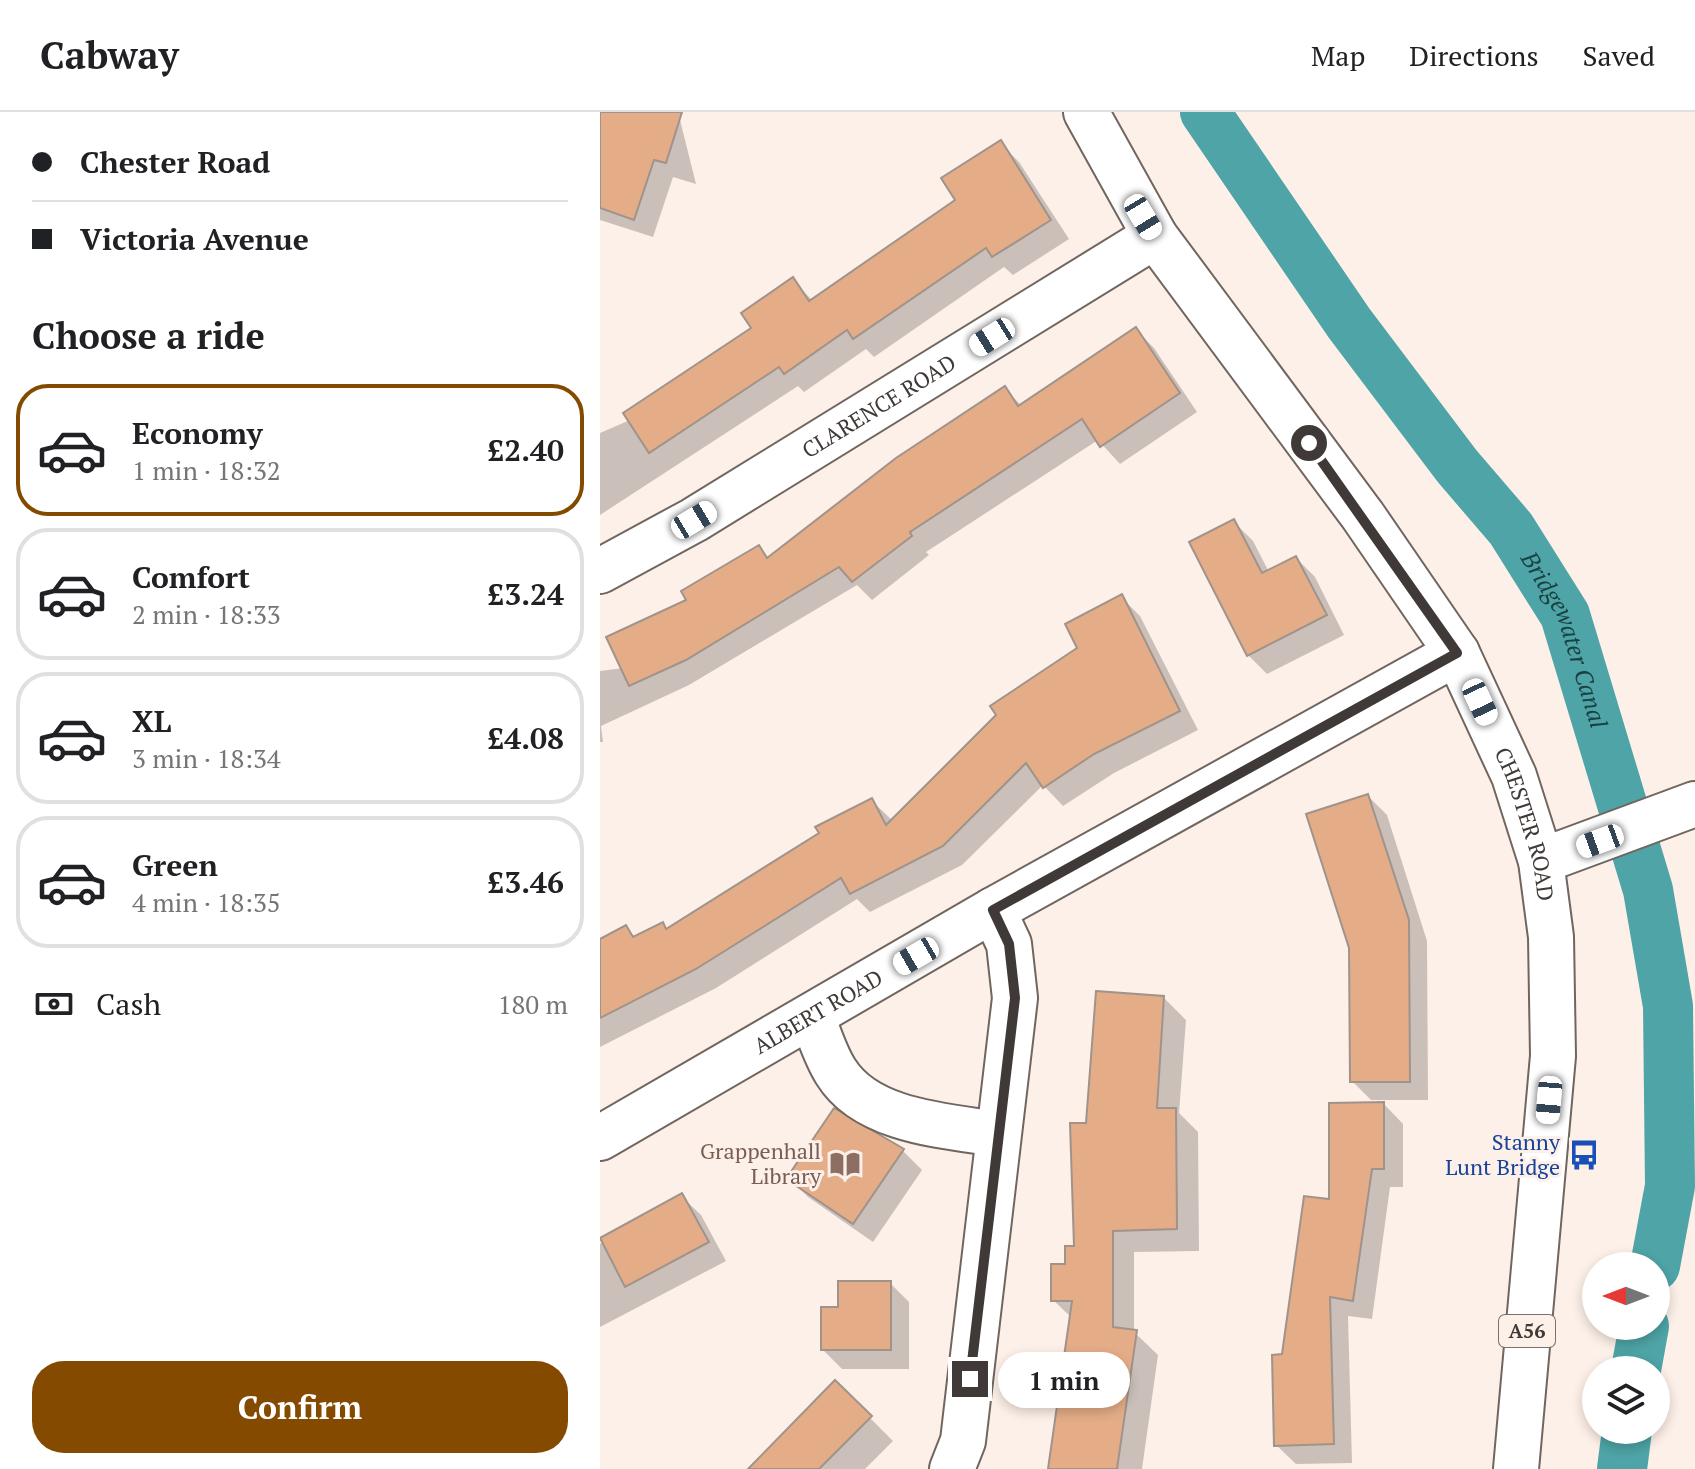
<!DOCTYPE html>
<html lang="en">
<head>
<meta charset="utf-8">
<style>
  :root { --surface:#fff; --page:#f6f6f6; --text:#202124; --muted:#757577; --line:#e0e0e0; --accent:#844b00 }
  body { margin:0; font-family:"PT Serif",serif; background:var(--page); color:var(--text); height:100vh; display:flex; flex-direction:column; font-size:30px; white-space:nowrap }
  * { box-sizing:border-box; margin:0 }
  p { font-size:26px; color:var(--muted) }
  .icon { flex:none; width:44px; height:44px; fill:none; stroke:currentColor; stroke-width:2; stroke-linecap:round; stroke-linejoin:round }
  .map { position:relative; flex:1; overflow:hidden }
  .details { display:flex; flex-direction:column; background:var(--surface); width:600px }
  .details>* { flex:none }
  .guide { display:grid; align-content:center; height:176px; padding:0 32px; background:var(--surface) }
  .needle { width:52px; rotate:270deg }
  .controls { position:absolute; left:982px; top:1140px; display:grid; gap:16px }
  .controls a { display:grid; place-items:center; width:88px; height:88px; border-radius:50%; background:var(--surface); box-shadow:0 4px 12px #0003; font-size:40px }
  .end { position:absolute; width:36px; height:36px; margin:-18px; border:10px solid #3f3a37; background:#fff; box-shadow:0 0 0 4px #fff }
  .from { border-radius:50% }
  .bubble { position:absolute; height:56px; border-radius:28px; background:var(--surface); box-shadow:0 4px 12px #0003; font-size:26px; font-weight:700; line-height:56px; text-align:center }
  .car { position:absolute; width:24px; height:48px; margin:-24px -12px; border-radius:10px; box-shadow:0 0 6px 2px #0007; background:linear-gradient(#fff 24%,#345 0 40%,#fff 0 76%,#345 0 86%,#fff 0) }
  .guide b { display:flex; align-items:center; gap:28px; height:76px; font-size:30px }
  .guide b+b { border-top:2px solid var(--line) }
  .guide i { width:20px; height:20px; background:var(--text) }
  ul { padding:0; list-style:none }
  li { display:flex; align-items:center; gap:24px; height:132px; margin:0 16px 12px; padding:0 16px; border:4px solid var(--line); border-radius:32px }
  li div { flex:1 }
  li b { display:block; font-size:30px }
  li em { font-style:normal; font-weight:700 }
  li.selected { border-color:var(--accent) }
  li>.icon { width:72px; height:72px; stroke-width:1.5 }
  h2 { padding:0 32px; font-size:36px; line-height:96px }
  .pay { display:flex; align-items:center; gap:20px; height:88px; padding:0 32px; font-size:30px }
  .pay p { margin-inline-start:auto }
  .button { display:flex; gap:16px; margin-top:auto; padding:16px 32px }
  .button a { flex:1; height:92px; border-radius:32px; background:var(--accent); color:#fff; font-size:32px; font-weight:700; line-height:92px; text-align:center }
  header { display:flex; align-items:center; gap:48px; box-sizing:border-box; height:112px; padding:0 40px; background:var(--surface); border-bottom:2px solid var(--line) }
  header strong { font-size:38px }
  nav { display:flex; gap:44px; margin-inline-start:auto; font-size:28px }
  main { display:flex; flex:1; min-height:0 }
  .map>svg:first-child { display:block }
  .shadow { fill:#0003 }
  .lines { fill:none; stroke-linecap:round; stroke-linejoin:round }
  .canal { stroke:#4ea4a6; stroke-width:50 }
  .building { fill:#e4ad87; stroke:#9f938c; stroke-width:2 }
  .minor-casing { stroke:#70665f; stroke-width:48 }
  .major-casing { stroke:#70665f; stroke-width:48 }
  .minor { stroke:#fff; stroke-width:44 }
  .major { stroke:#fff; stroke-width:44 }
  .route { stroke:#3f3a37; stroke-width:10 }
  .labels { text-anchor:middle; stroke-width:6; stroke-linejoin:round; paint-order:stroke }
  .shield { fill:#fdf0e8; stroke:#78716c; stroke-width:2 }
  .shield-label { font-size:20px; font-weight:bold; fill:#3f3a37 }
  .street-label { font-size:22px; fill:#3f3a37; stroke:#fdf0e8 }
  .transit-label { font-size:22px; fill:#164399; stroke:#fdf0e8; text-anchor:end }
  .education-label { font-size:22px; fill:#785e54; stroke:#fdf0e8; text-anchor:end }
  .water-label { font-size:24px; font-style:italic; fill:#1a4243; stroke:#fdf0e8 }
</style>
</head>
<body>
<header>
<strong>Cabway</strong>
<nav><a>Map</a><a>Directions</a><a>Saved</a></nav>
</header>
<main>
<section class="details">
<div class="guide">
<b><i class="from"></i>Chester Road</b>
<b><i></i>Victoria Avenue</b>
</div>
<h2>Choose a ride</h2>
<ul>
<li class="selected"><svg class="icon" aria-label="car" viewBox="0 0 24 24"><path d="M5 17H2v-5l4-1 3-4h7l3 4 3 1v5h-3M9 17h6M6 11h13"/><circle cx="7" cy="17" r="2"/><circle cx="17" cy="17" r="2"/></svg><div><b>Economy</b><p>1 min · 18:32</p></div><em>£2.40</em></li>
<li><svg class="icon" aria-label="car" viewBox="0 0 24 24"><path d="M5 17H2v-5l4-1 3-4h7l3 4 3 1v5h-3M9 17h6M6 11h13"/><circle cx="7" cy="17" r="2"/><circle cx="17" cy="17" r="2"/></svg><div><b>Comfort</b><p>2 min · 18:33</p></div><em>£3.24</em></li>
<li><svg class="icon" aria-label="car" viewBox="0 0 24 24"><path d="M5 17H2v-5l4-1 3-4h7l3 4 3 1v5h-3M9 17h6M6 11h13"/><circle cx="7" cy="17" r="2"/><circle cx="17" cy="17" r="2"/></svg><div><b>XL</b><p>3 min · 18:34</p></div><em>£4.08</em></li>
<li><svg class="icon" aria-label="car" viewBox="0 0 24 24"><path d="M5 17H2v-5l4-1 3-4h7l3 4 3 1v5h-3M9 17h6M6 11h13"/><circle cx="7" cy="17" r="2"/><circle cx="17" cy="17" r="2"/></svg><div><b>Green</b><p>4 min · 18:35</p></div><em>£3.46</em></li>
</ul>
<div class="pay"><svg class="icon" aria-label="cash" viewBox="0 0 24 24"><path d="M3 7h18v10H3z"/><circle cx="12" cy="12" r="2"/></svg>Cash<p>180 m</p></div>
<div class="button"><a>Confirm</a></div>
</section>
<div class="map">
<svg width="1095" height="1357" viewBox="0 0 1095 1357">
  <rect width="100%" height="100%" fill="#fdf0e8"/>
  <!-- shadow -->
  <g class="shadow">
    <path d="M 4,0 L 78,0 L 96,72 L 73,65 L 53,125 L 0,108 L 0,14 Z"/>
    <path d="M 400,31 L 419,50 L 469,127 L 413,163 L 404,155 L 274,245 L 266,237 L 204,280 L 198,274 L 0,403 L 0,321 L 30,308 L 154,217 L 192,168 L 213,189 L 358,89 Z"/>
    <path d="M 536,218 L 554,236 L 597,300 L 520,352 L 498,328 L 326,440 L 329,443 L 272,488 L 257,473 L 89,573 L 1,614 L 3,630 L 0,630 L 0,559 L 23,556 L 89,489 L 158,435 L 169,446 L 404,276 L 422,294 Z"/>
    <path d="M 634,410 L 653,429 L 669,460 L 696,446 L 715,465 L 744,523 L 667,562 L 648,543 Z"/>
    <path d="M 521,485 L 540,504 L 598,618 L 514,661 L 463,694 L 443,673 L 362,753 L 270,800 L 257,787 L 116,876 L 0,935 L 0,829 L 26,816 L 36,826 L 62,813 L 68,818 L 272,689 L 293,709 L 480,537 Z"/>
    <path d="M 768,684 L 787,703 L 827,829 L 828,988 L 771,988 L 752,969 L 751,836 Z"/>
    <path d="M 564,886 L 586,908 L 579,1001 L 598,1020 L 599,1139 L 534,1140 L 534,1220 L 558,1243 L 542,1357 L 450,1357 L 472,1206 L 453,1188 L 476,1136 L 488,1013 Z"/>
    <path d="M 784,992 L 803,1012 L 803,1075 L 790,1075 L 772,1207 L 748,1204 L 752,1351 L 696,1352 L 676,1333 L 684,1244 Z"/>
    <path d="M 235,999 L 303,1039 L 322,1058 L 273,1130 L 208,1085 L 189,1066 Z"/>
    <path d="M 81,1084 L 101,1103 L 126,1149 L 0,1215 L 0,1132 Z"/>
    <path d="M 290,1171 L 309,1190 L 309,1257 L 242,1257 L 223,1238 L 240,1197 Z"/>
    <path d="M 235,1271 L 293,1329 L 265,1357 L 147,1357 Z"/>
  </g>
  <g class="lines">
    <!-- canal -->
    <g class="canal">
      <path id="s1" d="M 605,0 L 749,211 L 857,354 L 911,417 L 965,503 L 1048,778 L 1068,894 L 1070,1074 L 1055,1154"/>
      <path d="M 1036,1258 L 1044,1214"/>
      <path d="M 1022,1357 L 1027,1318"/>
    </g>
  </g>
  <!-- building -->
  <g class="building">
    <path d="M 0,0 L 82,0 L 66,51 L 54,48 L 34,108 L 0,96 Z"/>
    <path d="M 401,28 L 451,108 L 392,145 L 386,136 L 253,227 L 247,218 L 184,262 L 179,255 L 49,341 L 23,301 L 151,216 L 141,201 L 193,165 L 209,189 L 355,88 L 341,66 Z"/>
    <path d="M 536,215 L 580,281 L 500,335 L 482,307 L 310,420 L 312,424 L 252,470 L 239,455 L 86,548 L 29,574 L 6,525 L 86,488 L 81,479 L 159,433 L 167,446 L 296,346 L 405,274 L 418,294 Z"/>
    <path d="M 634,407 L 662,461 L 696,444 L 727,503 L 647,544 L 589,430 Z"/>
    <path d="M 522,482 L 580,599 L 494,642 L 443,676 L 426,651 L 343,734 L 250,782 L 241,766 L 96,857 L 0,906 L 0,827 L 26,813 L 33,825 L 63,810 L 66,817 L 219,721 L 215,715 L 272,686 L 286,713 L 396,603 L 390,594 L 477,536 L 465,512 Z"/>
    <path d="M 768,682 L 809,808 L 810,970 L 750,970 L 749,836 L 706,702 Z"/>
    <path d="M 496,879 L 564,884 L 557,996 L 576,996 L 577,1117 L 513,1119 L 513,1215 L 537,1218 L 517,1357 L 448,1357 L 472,1189 L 451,1189 L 451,1152 L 465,1152 L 465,1134 L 474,1134 L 470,1011 L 486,1011 Z"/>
    <path d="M 784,990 L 784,1057 L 772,1057 L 753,1189 L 730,1185 L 734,1332 L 674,1334 L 672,1243 L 682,1242 L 704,1084 L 729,1087 L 729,991 Z"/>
    <path d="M 234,996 L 304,1037 L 253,1112 L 186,1067 Z"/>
    <path d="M 82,1081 L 109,1130 L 25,1175 L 0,1126 Z"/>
    <path d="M 238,1169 L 291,1169 L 291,1238 L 221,1238 L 221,1195 L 238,1195 Z"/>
    <path d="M 235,1268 L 272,1304 L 219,1357 L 148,1357 Z"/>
  </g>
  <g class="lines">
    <!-- minor casing -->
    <g class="minor-casing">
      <g id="minor">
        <path id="s2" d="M 0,459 L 94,408 L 555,124"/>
        <path d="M 941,749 L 1095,692"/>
        <path d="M 212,904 C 219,922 225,943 236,960 C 267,1010 347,1014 398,1022"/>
        <path id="s3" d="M 0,1026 L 393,798 L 857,541"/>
        <path d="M 352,1357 L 363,1329 L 415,886 L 409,832 L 393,798"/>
      </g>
    </g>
    <!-- major casing -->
    <g class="major-casing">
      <g id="major">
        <path id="s4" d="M 486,0 L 555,124 L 763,404 L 857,541 L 914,664 L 941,749 L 951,825 L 953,944 L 916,1357"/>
      </g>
    </g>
    <!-- minor -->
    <use href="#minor" class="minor"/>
    <!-- major -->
    <use href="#major" class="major"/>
  </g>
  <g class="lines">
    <!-- route -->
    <path class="route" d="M 370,1267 L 415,886 L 409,832 L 393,798 L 857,541 L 709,331"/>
  </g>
  <!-- icons -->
  <defs>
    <g id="bus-bare" transform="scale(2.4)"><path d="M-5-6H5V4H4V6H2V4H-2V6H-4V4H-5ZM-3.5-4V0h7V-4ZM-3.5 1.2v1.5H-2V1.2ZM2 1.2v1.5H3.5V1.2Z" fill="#1a4fb4" stroke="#fdf0e8" stroke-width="2.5" paint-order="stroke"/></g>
    <g id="library-bare" transform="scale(2.4)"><path d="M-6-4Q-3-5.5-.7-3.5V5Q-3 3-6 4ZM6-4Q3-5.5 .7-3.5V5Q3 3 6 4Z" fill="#8d6e63" stroke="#fdf0e8" stroke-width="2.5" paint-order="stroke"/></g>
  </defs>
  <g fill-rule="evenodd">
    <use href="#bus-bare" x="984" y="1043"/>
    <use href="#library-bare" x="245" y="1052"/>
  </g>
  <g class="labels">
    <!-- shield labels -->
    <rect class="shield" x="899" y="1203" width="56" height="32" rx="6"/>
    <g class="shield-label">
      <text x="927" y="1226">A56</text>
    </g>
    <!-- street labels -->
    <g class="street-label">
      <text dy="8" stroke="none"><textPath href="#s2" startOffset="324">CLARENCE ROAD</textPath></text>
      <text dy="8" stroke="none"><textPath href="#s4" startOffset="842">CHESTER ROAD</textPath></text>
      <text dy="8" stroke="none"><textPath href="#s3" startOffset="252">ALBERT ROAD</textPath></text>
    </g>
    <!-- transit labels -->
    <g class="transit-label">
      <text x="960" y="1038">Stanny<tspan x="960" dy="25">Lunt Bridge</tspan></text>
    </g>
    <!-- education labels -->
    <g class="education-label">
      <text x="221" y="1047">Grappenhall<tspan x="221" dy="25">Library</tspan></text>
    </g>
    <!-- water labels -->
    <g class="water-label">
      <text dy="8" stroke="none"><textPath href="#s1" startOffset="642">Bridgewater Canal</textPath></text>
    </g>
  </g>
</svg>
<div class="controls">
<a><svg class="needle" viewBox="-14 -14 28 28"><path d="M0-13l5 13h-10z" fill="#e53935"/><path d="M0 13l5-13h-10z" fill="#757577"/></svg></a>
<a><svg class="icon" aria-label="layers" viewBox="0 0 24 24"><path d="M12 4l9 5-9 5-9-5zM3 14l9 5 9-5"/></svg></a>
</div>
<i class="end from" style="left:709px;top:331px"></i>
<i class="end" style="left:370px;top:1267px"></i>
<div class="bubble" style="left:398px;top:1240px;width:132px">1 min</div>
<i class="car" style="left:543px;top:105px;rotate:149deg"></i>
<i class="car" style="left:392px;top:225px;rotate:238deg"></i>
<i class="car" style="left:94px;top:408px;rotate:59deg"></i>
<i class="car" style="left:880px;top:590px;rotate:155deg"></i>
<i class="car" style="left:1000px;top:729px;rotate:250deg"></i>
<i class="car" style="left:316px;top:844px;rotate:240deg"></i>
<i class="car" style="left:949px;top:988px;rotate:185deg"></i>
</div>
</main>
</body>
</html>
